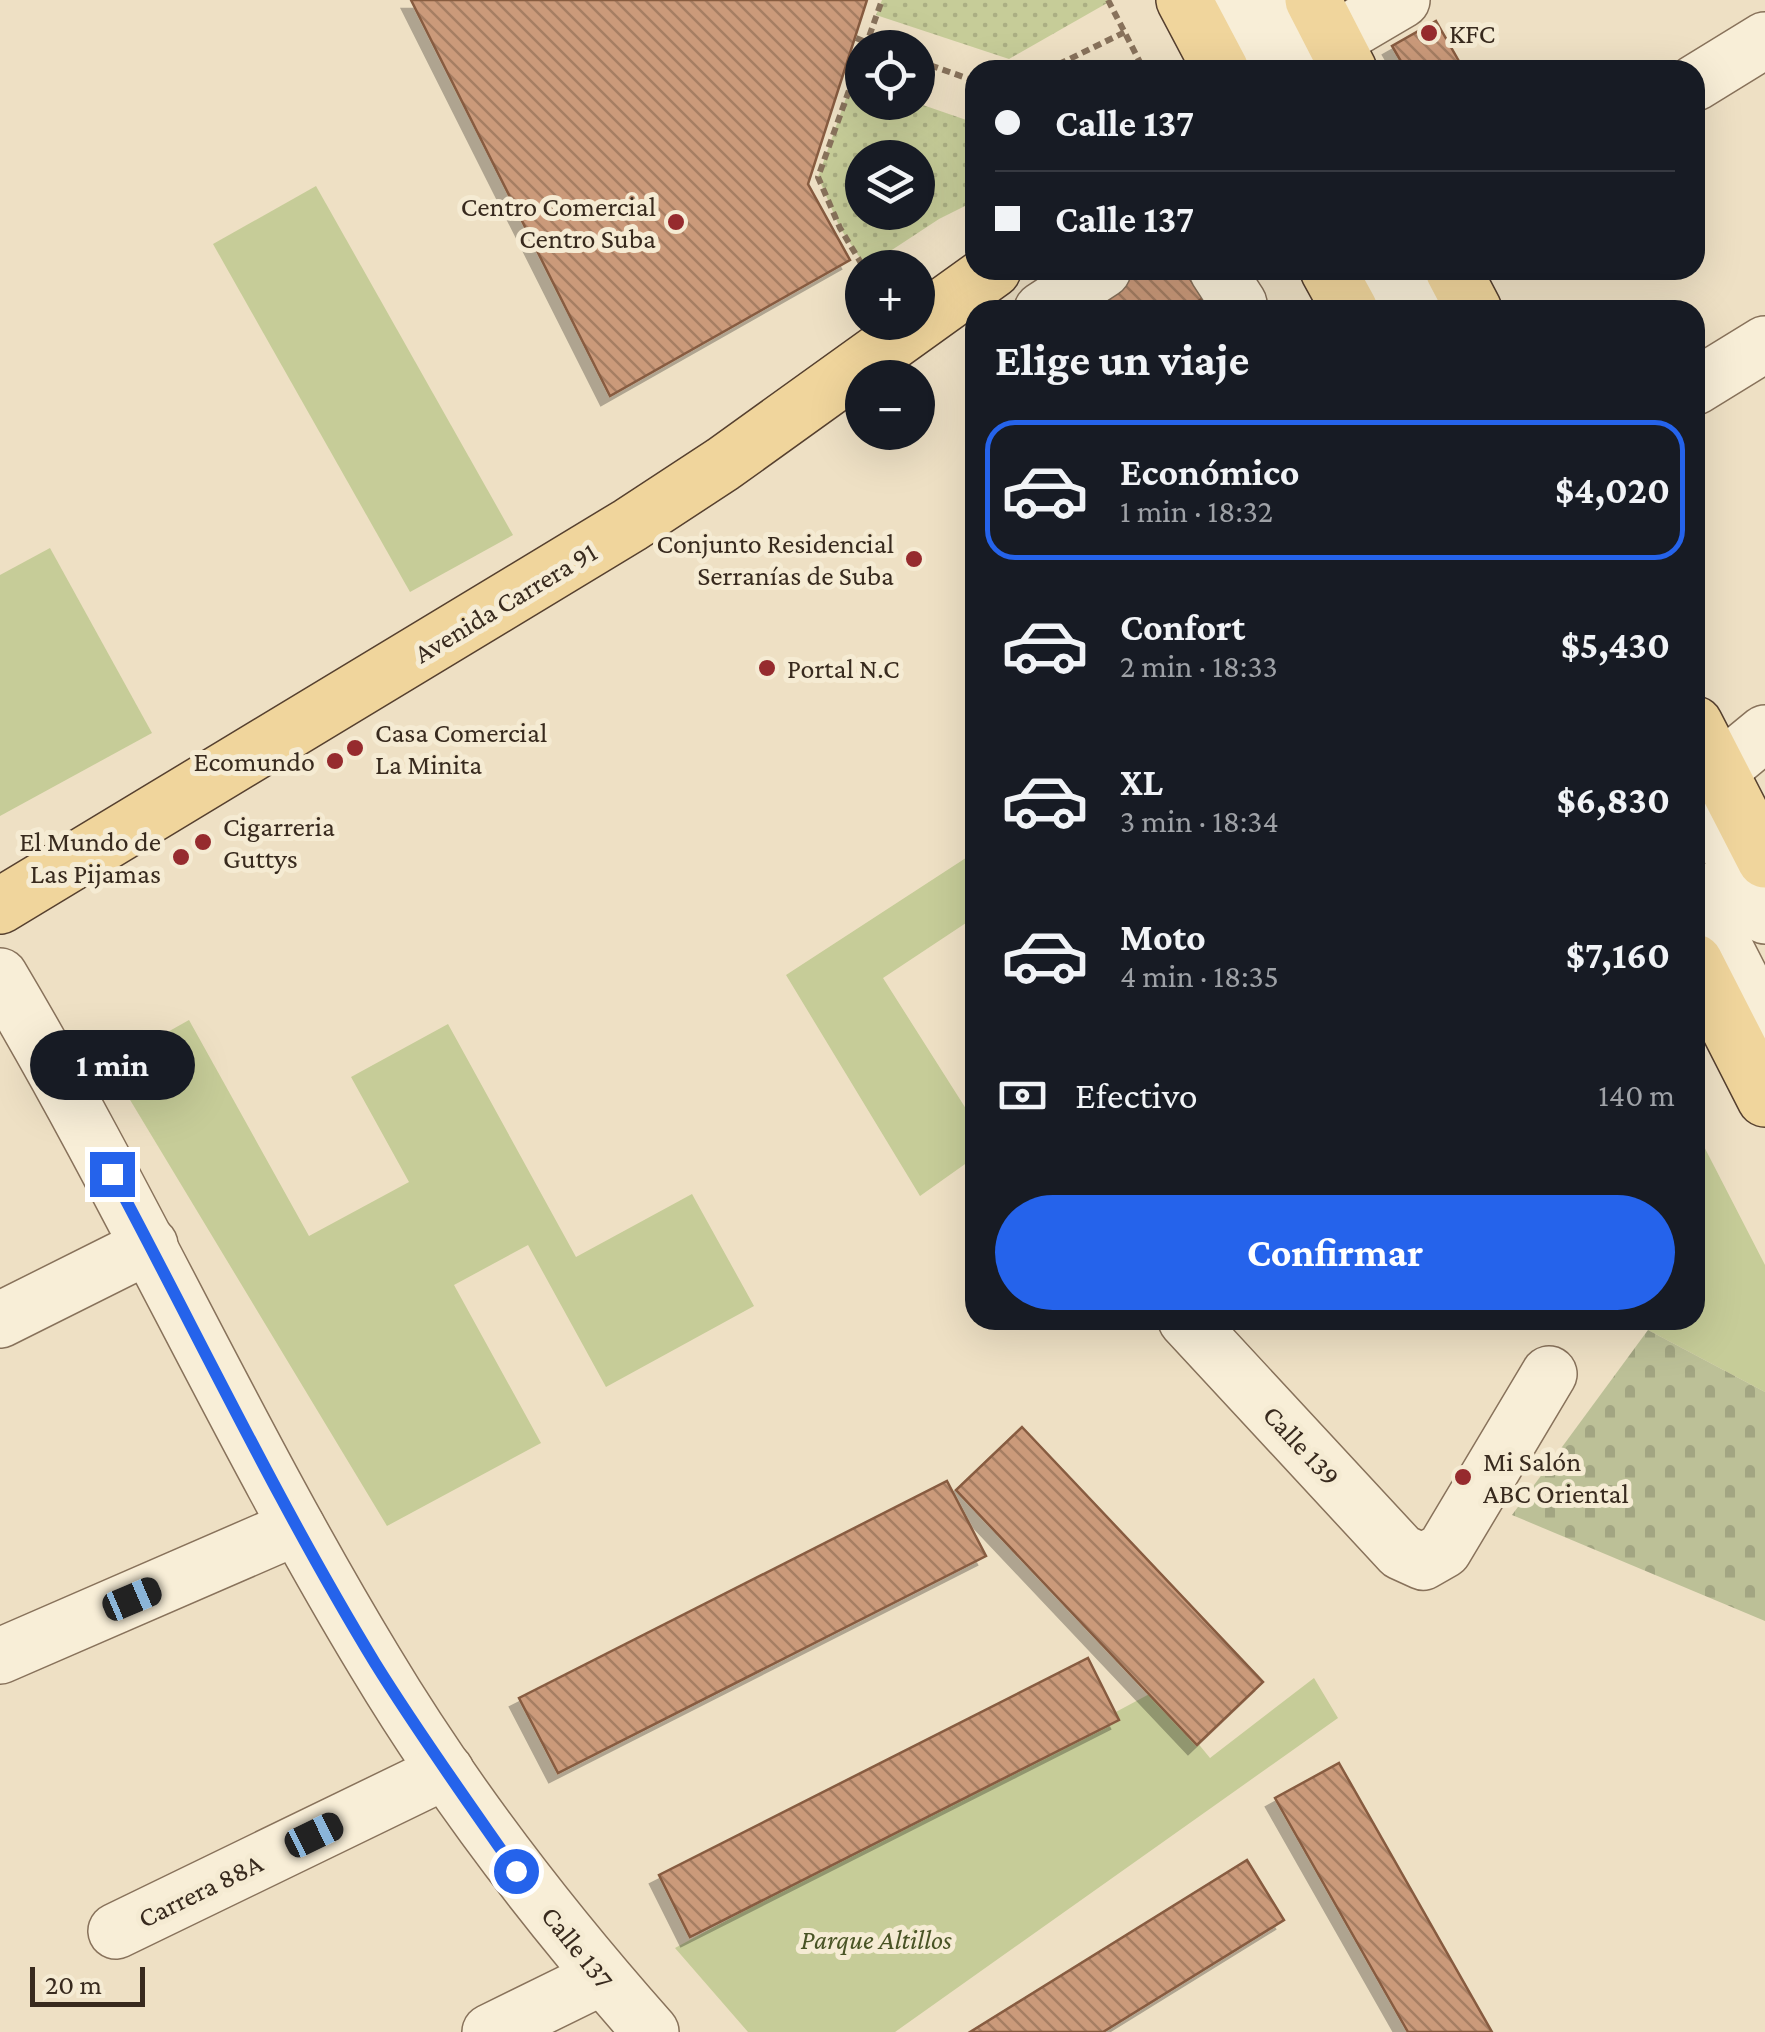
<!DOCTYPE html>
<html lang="es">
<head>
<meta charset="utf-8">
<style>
  :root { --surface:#171b24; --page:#242831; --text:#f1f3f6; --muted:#9ea1a6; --line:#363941; --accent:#2563eb }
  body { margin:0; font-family:"Crimson Pro",serif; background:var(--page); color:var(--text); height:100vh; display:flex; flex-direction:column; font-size:38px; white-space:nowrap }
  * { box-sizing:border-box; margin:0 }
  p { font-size:32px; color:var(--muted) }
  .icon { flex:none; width:55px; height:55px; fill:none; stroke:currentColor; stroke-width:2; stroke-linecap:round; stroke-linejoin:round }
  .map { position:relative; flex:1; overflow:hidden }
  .sheet { position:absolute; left:965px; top:300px; width:740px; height:1030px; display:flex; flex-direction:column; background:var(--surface); border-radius:30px; box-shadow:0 10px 40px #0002 }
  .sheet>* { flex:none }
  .top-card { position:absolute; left:965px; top:60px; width:740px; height:220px; border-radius:30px; box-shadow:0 10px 40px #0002; display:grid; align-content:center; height:220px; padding:0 30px; background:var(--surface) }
  .fabs { position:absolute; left:845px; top:30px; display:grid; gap:20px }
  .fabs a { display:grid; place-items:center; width:90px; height:90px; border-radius:50%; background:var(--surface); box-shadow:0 10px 40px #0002; font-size:50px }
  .scale { position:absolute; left:30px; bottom:25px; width:115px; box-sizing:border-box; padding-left:10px; border:5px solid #382a1e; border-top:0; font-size:28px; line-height:35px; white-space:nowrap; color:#382a1e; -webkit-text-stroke:8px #f5ebd3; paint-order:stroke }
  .end { position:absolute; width:45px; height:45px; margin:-22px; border:12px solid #2563eb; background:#fff; box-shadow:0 0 0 5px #fff }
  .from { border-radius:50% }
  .bubble { position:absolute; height:70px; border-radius:35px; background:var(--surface); box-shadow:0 10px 40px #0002; font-size:32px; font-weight:700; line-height:70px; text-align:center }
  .car { position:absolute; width:30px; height:60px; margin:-30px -15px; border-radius:12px; box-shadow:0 0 8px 2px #0007; background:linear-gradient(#222 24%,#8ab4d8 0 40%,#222 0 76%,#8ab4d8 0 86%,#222 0) }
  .top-card b { display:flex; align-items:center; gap:35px; height:95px; font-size:38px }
  .top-card b+b { border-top:2px solid var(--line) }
  .top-card i { width:25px; height:25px; background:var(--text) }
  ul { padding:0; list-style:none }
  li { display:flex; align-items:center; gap:30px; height:140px; margin:0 20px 15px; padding:0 10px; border:5px solid transparent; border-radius:30px }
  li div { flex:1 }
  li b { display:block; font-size:38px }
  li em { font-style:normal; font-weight:700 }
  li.current { border-color:var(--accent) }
  li>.icon { width:90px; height:90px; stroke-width:1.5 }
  h2 { padding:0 30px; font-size:45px; line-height:120px }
  .pay { display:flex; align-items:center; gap:25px; height:110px; padding:0 30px; font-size:38px }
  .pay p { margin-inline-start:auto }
  .cta { display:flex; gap:20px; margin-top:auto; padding:20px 30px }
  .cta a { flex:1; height:115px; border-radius:60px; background:var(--accent); color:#fff; font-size:40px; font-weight:700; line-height:115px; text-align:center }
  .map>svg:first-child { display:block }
  .green { fill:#c6cc98 }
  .cemetery { fill:url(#cemetery-stones) }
  .garden { fill:url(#garden-dots); fill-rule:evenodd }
  .building { fill:url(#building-back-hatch); stroke:#875b41; stroke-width:2.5; filter:url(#shadow) }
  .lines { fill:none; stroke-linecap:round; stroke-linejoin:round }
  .minor-casing { stroke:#88725b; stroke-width:58 }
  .major-casing { stroke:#56402f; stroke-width:58 }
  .path { stroke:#88725b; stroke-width:6; stroke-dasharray:8 5; stroke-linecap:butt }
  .minor { stroke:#f8eed7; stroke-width:55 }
  .major { stroke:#f0d59c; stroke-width:55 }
  .route { stroke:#2563eb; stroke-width:12 }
  .poi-dot { fill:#962b2e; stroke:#f5ebd3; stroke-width:4 }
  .labels { text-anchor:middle; stroke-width:10; stroke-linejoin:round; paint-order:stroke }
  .poi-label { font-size:28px; fill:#382a1e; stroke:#f5ebd3; text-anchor:start }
  .street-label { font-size:28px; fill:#382a1e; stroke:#f5ebd3 }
  .park-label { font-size:28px; font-style:italic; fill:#495425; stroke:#f5ebd3 }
</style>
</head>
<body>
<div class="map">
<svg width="1765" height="2032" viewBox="0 0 1765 2032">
  <defs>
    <pattern id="cemetery-stones" width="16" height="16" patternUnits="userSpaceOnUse" patternTransform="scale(2.5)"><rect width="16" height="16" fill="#bcc097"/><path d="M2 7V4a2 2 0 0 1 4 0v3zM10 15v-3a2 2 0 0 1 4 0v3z" fill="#a2a582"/></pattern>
    <pattern id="garden-dots" width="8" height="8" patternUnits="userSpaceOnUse" patternTransform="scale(2.5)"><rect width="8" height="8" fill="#c6cc98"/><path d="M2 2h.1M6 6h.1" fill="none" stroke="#abaf83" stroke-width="1.8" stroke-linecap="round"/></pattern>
    <pattern id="building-back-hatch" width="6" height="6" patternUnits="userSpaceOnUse" patternTransform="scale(2.5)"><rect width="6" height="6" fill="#cb9a7a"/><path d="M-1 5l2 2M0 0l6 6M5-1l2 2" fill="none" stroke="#a67e63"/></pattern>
    <filter id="shadow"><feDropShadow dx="-9" dy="9" stdDeviation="0" flood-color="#0004"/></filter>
  </defs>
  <rect width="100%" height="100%" fill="#eee0c4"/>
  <!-- green -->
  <g class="green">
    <path d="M 316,186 L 513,535 L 410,592 L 213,244 Z"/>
    <path d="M 50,548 L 152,733 L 0,816 L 0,575 Z"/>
    <path d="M 975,852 L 975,917 L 883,978 L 975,1123 L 975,1157 L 920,1196 L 786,975 Z"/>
    <path d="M 189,1020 L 309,1236 L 409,1182 L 351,1077 L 448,1024 L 576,1257 L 692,1194 L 754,1306 L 606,1387 L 528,1245 L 454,1285 L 541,1443 L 387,1526 L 109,1065 Z"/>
    <path d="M 1695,1129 L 1765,1265 L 1765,1392 L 1648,1330 L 1643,1320 L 1695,1320 Z"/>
    <path d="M 1314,1678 L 1338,1718 L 895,2032 L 748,2032 L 675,1948 L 1155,1691 L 1210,1758 Z"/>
  </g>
  <!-- cemetery -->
  <path class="cemetery" d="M 1648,1330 L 1765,1392 L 1765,1621 L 1512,1515 Z"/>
  <!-- garden -->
  <g class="garden">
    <path d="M 882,0 L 1108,0 L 1109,2 L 1009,59 L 876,15 Z"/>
    <path d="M 851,84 L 862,86 L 862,102 L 917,103 L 975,123 L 975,201 L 939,219 L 866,267 L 840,228 L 818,177 ZM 862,158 L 918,158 L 918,212 L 862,212 Z"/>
  </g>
  <!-- building -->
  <g class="building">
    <path d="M 411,0 L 867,0 L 808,184 L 850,260 L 610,396 Z"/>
    <path d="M 1436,21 L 1464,70 L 1406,70 L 1392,46 Z"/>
    <path d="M 1126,270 L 1184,270 L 1203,298 L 1185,310 L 1075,310 Z"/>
    <path d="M 1022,1427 L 1263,1682 L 1197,1745 L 956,1490 Z"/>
    <path d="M 947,1481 L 986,1556 L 558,1773 L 519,1698 Z"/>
    <path d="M 1088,1658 L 1119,1720 L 690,1937 L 659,1875 Z"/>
    <path d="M 1339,1763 L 1492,2032 L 1408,2032 L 1275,1798 Z"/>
    <path d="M 1247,1860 L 1284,1920 L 1103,2032 L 970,2032 Z"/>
  </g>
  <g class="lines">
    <!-- minor casing -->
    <g class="minor-casing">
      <g id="minor">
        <path d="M 1220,0 L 1257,70"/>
        <path d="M 1277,0 L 1314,70"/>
        <path d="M 1334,40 L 1402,0"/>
        <path d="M 1695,83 L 1765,40"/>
        <path d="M 1217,270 L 1239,304 L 1230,310"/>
        <path d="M 1361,270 L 1381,310"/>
        <path d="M 1420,270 L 1442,310"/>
        <path d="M 1042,310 L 1103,270"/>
        <path d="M 1695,387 L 1765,344"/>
        <path d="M 1720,770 L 1765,733"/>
        <path d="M 1695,786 L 1765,916"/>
        <path d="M 1695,889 L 1765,1026"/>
        <path d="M 0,976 C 133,1200 240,1439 375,1662 C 454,1794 549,1917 651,2032"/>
        <path d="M 0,1320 L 150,1245"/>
        <path d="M 1186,1320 L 1401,1552 L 1423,1562 L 1444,1550 L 1549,1374"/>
        <path d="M 0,1656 L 297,1527"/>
        <path d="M 116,1931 L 446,1771"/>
        <path d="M 490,2032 L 602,1977"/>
      </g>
    </g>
    <!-- major casing -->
    <g class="major-casing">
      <g id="major">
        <path d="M 1184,0 L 1221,70"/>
        <path d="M 1313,0 L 1349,70"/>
        <path d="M 1328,270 L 1350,310"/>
        <path d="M 1453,270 L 1474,310"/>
        <path d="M 1695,724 L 1765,860"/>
        <path d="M 0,906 L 630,525 L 723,464 L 993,270"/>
        <path d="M 1695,962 L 1765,1099"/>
      </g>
    </g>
    <!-- path -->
    <g class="path">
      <path d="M 1108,0 L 1144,70"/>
      <path d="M 856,38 L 880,48"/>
      <path d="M 865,48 L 882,0"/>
      <path d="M 862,54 L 818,177 L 840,228 L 864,268"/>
      <path d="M 918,61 L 975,81"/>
      <path d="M 1047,70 L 1125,32"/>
    </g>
    <!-- minor -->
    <use href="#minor" class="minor"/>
    <!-- major -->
    <use href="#major" class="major"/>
  </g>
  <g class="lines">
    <!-- route -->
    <path class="route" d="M 112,1174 C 199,1337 279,1505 375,1663 C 419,1734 468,1802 516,1871"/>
  </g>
  <!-- markers -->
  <g class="poi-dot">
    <circle cx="1429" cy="33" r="10"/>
    <circle cx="676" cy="222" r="10"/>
    <circle cx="914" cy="559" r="10"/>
    <circle cx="767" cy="668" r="10"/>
    <circle cx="355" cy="748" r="10"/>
    <circle cx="335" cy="761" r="10"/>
    <circle cx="203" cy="842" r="10"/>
    <circle cx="181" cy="857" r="10"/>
    <circle cx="1463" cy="1477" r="10"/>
  </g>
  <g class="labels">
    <!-- poi labels -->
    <g class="poi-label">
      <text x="1449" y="43">KFC</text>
      <text x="656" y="216" text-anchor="end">Centro Comercial<tspan x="656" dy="32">Centro Suba</tspan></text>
      <text x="894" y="553" text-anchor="end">Conjunto Residencial<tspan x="894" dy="32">Serranías de Suba</tspan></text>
      <text x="787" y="678">Portal N.C</text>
      <text x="375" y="742">Casa Comercial<tspan x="375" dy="32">La Minita</tspan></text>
      <text x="315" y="771" text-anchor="end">Ecomundo</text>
      <text x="223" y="836">Cigarreria<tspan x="223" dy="32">Guttys</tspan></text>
      <text x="161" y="851" text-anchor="end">El Mundo de<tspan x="161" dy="32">Las Pijamas</tspan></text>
      <text x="1483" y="1471">Mi Salón<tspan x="1483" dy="32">ABC Oriental</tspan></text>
    </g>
    <!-- street labels -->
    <g class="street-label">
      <text transform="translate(505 602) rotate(-31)" y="10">Avenida Carrera 91</text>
      <text transform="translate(1302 1445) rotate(47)" y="10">Calle 139</text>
      <text transform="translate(200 1890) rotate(-26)" y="10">Carrera 88A</text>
      <text transform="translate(578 1947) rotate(51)" y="10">Calle 137</text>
    </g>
    <!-- park labels -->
    <g class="park-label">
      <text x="876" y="1949">Parque Altillos</text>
    </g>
  </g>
</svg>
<div class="fabs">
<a><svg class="icon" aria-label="locate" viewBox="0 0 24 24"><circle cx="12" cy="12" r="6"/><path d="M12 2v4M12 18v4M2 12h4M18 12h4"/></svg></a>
<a><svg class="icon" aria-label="layers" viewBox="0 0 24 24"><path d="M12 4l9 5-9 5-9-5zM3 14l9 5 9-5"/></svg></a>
<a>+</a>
<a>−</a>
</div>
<div class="scale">20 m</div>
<i class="end from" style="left:516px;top:1871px"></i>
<i class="end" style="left:112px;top:1174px"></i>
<div class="bubble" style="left:30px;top:1030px;width:165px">1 min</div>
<i class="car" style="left:132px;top:1599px;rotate:67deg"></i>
<i class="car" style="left:314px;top:1835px;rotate:64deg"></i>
<div class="top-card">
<b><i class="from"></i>Calle 137</b>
<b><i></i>Calle 137</b>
</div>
<section class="sheet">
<h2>Elige un viaje</h2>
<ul>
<li class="current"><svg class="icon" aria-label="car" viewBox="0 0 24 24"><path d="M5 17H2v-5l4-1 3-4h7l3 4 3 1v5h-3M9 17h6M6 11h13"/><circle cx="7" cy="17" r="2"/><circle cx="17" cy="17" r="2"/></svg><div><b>Económico</b><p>1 min · 18:32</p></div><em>$4,020</em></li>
<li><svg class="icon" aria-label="car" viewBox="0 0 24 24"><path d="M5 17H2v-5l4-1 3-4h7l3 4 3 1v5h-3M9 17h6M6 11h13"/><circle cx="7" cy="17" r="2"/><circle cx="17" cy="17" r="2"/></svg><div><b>Confort</b><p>2 min · 18:33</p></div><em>$5,430</em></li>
<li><svg class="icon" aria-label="car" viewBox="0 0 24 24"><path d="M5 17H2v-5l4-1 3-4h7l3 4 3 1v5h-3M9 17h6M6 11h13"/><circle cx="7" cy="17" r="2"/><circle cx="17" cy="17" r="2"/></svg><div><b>XL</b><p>3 min · 18:34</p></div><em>$6,830</em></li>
<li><svg class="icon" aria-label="car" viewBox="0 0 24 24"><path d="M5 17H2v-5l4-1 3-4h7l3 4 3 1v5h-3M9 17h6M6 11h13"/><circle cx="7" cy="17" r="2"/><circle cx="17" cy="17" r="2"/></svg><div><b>Moto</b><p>4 min · 18:35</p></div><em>$7,160</em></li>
</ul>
<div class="pay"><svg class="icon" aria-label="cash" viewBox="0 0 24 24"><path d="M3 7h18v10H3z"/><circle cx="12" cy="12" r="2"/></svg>Efectivo<p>140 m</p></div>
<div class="cta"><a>Confirmar</a></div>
</section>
</div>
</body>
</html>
